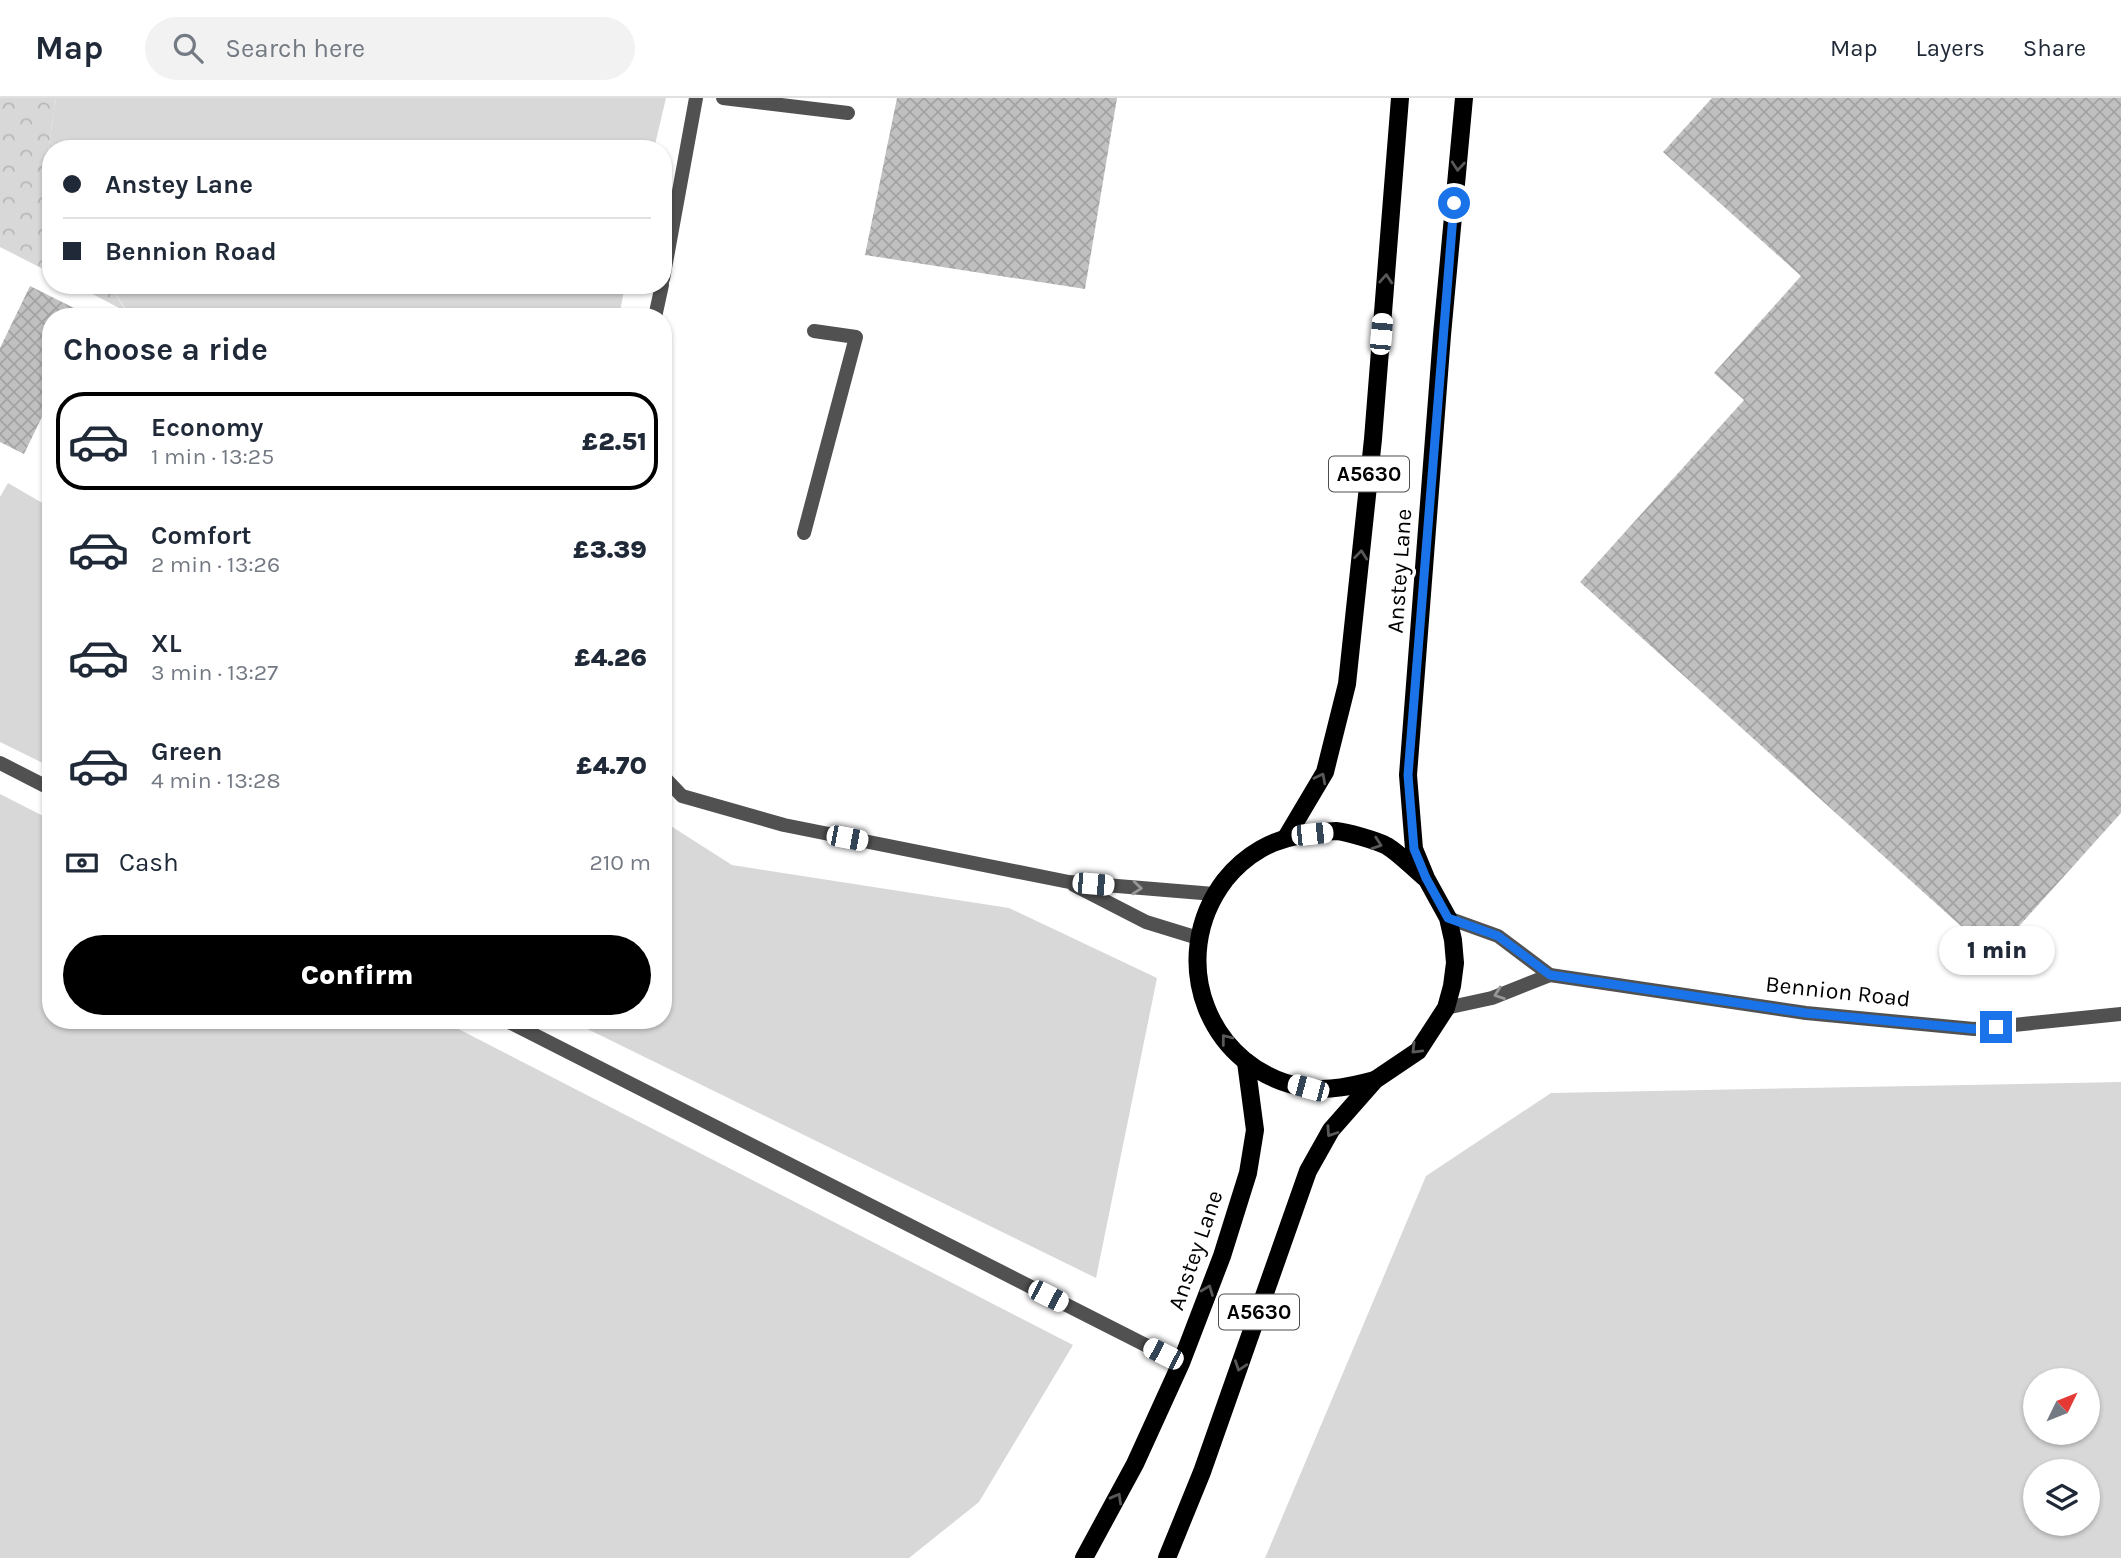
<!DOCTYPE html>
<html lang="en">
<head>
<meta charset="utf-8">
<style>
  :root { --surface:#fff; --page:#f2f2f3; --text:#1f2937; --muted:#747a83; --line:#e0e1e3; --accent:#000 }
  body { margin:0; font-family:Karla,sans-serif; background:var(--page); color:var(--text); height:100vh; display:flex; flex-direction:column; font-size:26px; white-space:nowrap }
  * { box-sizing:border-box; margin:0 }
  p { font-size:23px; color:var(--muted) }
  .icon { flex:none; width:38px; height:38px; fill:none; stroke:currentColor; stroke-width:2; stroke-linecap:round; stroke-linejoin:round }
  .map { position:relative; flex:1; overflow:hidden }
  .panel { position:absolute; left:42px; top:210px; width:630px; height:721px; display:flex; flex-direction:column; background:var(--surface); border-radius:28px; box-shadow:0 2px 5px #0004 }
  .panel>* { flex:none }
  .top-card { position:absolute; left:42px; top:42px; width:630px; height:154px; border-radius:28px; box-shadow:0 2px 5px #0004; display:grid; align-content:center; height:154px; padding:0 21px; background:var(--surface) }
  .needle { width:46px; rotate:47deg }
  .fabs { position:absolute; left:2023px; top:1270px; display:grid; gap:14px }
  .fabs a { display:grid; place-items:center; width:77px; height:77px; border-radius:50%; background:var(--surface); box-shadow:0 2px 5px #0004; font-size:35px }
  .end { position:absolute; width:32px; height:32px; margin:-16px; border:9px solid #1a73e8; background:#fff; box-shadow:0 0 0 4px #fff }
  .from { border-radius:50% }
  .bubble { position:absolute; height:49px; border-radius:24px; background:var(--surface); box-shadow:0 2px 5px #0004; font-size:23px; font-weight:800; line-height:49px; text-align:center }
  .car { position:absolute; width:21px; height:42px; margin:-21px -10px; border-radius:9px; box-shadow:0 0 5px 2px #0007; background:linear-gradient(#fff 24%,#345 0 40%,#fff 0 76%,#345 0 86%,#fff 0) }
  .top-card b { display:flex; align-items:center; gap:24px; height:66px; font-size:26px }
  .top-card b+b { border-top:2px solid var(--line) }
  .top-card i { width:18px; height:18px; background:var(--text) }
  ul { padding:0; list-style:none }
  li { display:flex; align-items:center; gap:21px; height:98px; margin:0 14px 10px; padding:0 7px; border:4px solid transparent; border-radius:28px }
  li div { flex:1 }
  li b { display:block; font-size:26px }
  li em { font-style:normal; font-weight:800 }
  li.selected { border-color:var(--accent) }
  li>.icon { width:63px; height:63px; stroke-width:1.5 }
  h2 { padding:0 21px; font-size:32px; line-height:84px }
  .pay { display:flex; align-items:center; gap:18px; height:77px; padding:0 21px; font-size:26px }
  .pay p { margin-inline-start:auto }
  .primary-button { display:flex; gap:14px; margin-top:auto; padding:14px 21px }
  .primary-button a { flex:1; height:80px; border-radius:42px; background:var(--accent); color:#fff; font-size:28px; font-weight:800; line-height:80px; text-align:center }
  header { display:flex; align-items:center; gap:42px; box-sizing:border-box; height:98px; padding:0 35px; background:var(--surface); border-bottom:2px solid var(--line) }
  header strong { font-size:33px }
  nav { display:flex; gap:38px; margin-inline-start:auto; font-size:24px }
  .search { width:490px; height:63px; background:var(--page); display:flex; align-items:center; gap:18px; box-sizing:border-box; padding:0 24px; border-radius:38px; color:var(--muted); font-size:26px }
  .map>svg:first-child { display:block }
  .green { fill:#d8d8d8; fill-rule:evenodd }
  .forest { fill:url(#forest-crowns) }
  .building { fill:url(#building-cross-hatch) }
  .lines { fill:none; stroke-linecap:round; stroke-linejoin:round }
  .service { stroke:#515151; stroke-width:14 }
  .tertiary { stroke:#515151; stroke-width:14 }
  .primary { stroke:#000; stroke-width:18 }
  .oneway { stroke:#595959 }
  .oneway2 { stroke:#979797 }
  .route { stroke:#1a73e8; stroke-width:9 }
  .labels { text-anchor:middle; stroke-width:7; stroke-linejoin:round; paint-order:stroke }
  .shield { fill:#fff; stroke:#4c4c4c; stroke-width:2 }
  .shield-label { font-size:21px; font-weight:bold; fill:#000 }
  .street-label { font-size:23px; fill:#000; stroke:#fff }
</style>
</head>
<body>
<header>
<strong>Map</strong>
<div class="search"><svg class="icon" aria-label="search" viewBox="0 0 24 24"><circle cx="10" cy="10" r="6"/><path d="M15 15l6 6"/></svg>Search here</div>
<nav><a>Map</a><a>Layers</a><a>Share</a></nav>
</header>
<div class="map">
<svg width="2121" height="1460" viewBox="0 0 2121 1460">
  <defs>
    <pattern id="forest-crowns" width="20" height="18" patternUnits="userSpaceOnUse" patternTransform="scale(1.75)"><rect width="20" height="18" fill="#d8d8d8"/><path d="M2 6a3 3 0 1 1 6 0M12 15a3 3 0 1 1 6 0" fill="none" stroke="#b8b8b8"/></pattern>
    <pattern id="building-cross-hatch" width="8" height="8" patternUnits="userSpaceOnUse" patternTransform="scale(1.75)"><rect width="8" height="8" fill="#c0c0c0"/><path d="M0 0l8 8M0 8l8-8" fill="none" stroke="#a3a3a3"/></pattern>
  </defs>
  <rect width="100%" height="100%" fill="#fff"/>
  <!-- green -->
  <g class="green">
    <path d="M 56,0 L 666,0 L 654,51 L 51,51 L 51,100 L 43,88 Z"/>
    <path d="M 109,187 L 625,187 L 619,219 L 125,219 L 127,213 Z"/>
    <path d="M 8,385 L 51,410 L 51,669 L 0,644 L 0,399 Z"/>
    <path d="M 0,696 L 51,722 L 51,922 L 441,922 L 1073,1247 L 979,1404 L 909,1460 L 0,1460 Z"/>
    <path d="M 663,723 L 732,767 L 1009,810 L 1157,880 L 1096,1180 L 569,922 L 663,922 Z"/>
    <path d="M 2121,984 L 2121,1460 L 1265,1460 L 1426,1078 L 1551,995 ZM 2035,1283 L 2088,1283 L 2088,1335 L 2035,1335 ZM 2035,1374 L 2088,1374 L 2088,1426 L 2035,1426 Z"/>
  </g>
  <!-- forest -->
  <g class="forest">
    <path d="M 0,0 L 56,0 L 43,88 L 51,100 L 51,175 L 0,149 Z"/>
    <path d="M 75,187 L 109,187 L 127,214 Z"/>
  </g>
  <!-- building -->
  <g class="building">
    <path d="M 897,0 L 1117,0 L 1085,191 L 865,157 Z"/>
    <path d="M 1712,0 L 2121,0 L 2121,715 L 1993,857 L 1580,484 L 1744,302 L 1714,275 L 1801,178 L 1663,54 Z"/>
    <path d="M 30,188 L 92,219 L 51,219 L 51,300 L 24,356 L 0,344 L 0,250 Z"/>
  </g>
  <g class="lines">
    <!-- service -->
    <g class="service">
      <path d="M 723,0 L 848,15"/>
      <path d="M 663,181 L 696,0"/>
      <path d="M 655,219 L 662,187"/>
      <path d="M 804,435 L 856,239 L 814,233"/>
      <path d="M 0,665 L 51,691"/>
      <path d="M 663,678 L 682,698 L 784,727 L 1069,784 L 1214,796"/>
      <path d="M 1074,787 L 1146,824 L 1198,840"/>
      <path d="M 505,922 L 1181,1265"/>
    </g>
    <!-- tertiary -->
    <g class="tertiary">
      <path d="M 1448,820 L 1498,838 L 1550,877 L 1806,915 L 1974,931 L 2121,916"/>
      <path d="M 1446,910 L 1492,900 L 1550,877"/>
    </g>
    <!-- primary -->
    <g class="primary">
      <path d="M 1287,738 L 1325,674 L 1347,586 L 1373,341 L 1400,0"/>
      <path d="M 1375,982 C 1352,988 1330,993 1307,990 C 1208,974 1165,861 1225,782 C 1245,757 1273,740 1305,737 C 1315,736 1326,733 1336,733 C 1347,734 1378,743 1387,748 C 1400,756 1412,769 1424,779"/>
      <path d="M 1084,1460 L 1135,1366 L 1181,1265 L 1222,1158 L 1248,1075 L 1255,1032 L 1246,964"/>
      <path d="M 1167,1460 L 1202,1374 L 1308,1073 L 1331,1032 L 1375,982 L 1418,953 L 1446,910 L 1452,888 L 1455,865 L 1453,842 L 1448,820 L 1426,780 L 1414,751 L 1408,677 L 1442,237 L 1464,0"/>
    </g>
  </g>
  <!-- one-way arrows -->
  <defs><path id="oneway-chevron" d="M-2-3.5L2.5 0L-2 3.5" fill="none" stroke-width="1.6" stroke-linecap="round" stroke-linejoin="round" transform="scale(1.75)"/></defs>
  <g class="oneway">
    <use href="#oneway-chevron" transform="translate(1458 68) rotate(95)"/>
    <use href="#oneway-chevron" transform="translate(1386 181) rotate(-86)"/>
    <use href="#oneway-chevron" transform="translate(1361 457) rotate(-84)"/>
    <use href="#oneway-chevron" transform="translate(1321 680) rotate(-63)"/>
    <use href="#oneway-chevron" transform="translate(1377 746) rotate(19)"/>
    <use href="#oneway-chevron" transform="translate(1226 941) rotate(-128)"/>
    <use href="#oneway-chevron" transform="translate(1416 951) rotate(135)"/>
    <use href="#oneway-chevron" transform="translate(1331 1034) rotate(124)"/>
    <use href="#oneway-chevron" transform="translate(1208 1192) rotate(-69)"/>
    <use href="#oneway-chevron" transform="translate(1240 1268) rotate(109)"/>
    <use href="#oneway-chevron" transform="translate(1117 1400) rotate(-61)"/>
  </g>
  <g class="oneway2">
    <use href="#oneway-chevron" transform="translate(1137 790) rotate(5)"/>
    <use href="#oneway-chevron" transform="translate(1499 896) rotate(160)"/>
  </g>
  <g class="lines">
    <!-- route -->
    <path class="route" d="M 1454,105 L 1408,677 L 1414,751 L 1426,780 L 1448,820 L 1498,838 L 1550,877 L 1806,915 L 1974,931 L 1996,929"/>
  </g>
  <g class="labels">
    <!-- shield labels -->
    <g class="shield">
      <rect x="1329" y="358.5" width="80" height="35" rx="5"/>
      <rect x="1219" y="1196.5" width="80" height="35" rx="5"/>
    </g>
    <g class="shield-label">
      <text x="1369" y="383">A5630</text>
      <text x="1259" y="1221">A5630</text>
    </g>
    <!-- street labels -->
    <g class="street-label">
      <text transform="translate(1399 473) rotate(-86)" y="8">Anstey Lane</text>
      <text transform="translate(1838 893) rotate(6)" y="8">Bennion Road</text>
      <text transform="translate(1195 1152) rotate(-71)" y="8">Anstey Lane</text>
    </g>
  </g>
</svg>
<div class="fabs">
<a><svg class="needle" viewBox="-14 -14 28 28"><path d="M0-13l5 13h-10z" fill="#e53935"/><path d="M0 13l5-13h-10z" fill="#747a83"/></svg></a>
<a><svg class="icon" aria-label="layers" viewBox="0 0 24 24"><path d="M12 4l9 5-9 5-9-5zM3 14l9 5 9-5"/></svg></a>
</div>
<i class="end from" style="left:1454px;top:105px"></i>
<i class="end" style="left:1996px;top:929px"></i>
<div class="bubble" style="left:1939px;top:828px;width:116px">1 min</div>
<i class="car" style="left:1381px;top:236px;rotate:5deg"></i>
<i class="car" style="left:1312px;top:736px;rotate:84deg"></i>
<i class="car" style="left:847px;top:740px;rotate:101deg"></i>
<i class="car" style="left:1093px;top:786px;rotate:95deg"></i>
<i class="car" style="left:1308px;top:990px;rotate:285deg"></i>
<i class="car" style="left:1048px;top:1198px;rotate:117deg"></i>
<i class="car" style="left:1163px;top:1256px;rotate:297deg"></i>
<div class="top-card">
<b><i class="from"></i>Anstey Lane</b>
<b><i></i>Bennion Road</b>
</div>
<section class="panel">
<h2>Choose a ride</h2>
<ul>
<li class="selected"><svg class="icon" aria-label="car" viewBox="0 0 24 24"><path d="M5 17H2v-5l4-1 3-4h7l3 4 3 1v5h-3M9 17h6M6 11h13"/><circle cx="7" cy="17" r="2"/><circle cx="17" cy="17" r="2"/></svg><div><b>Economy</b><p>1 min · 13:25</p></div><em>£2.51</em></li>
<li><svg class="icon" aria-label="car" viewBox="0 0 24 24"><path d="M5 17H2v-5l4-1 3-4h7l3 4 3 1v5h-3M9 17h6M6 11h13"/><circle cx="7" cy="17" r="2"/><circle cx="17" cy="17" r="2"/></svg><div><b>Comfort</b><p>2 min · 13:26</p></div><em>£3.39</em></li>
<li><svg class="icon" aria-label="car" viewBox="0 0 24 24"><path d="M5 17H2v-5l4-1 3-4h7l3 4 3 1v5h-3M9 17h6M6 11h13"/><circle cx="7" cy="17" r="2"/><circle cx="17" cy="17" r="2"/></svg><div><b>XL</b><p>3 min · 13:27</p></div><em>£4.26</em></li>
<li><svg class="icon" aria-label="car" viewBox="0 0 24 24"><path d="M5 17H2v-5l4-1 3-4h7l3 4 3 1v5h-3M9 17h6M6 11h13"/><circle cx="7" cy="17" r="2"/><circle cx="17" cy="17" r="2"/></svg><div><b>Green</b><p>4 min · 13:28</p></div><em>£4.70</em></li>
</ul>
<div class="pay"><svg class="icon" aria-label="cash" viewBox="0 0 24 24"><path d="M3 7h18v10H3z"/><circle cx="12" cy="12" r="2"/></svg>Cash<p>210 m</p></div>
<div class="primary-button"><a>Confirm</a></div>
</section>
</div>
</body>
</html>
